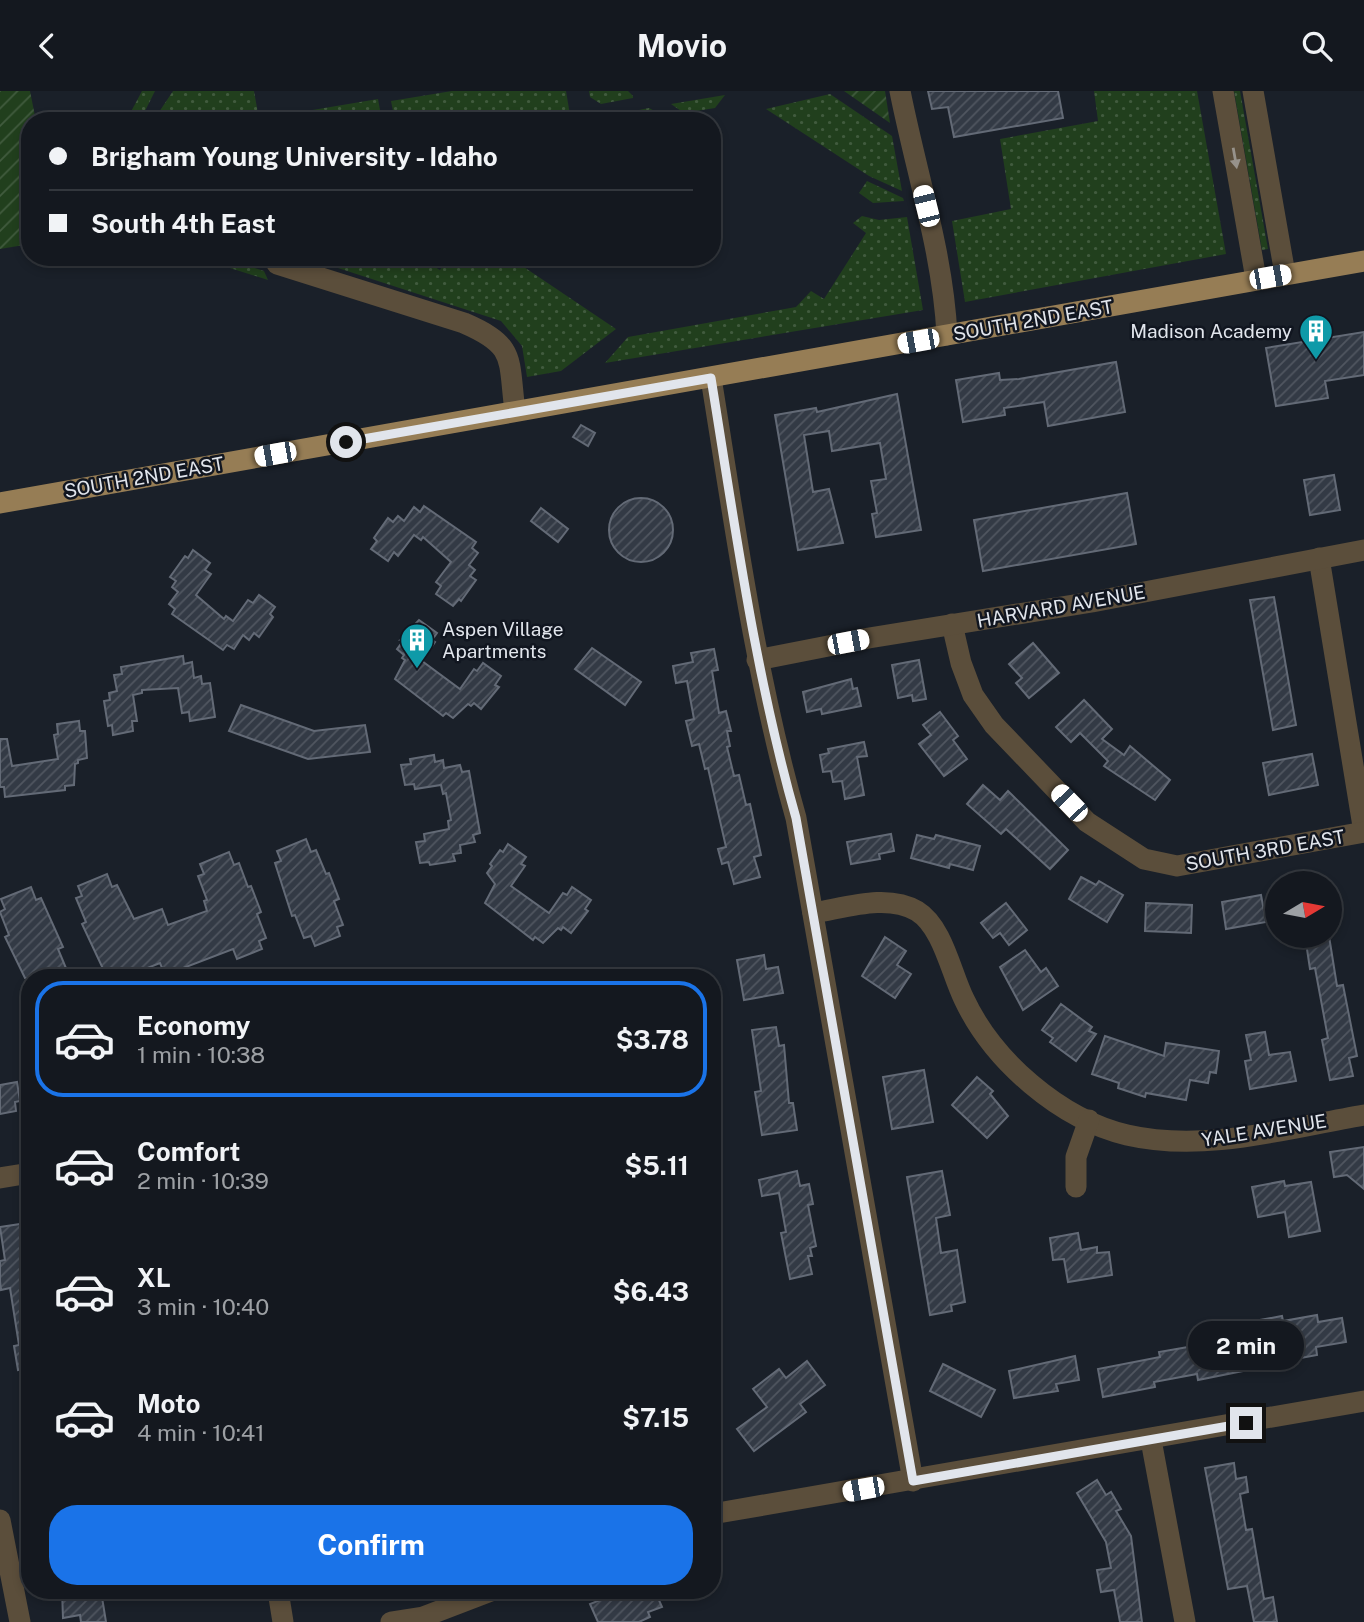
<!DOCTYPE html>
<html lang="en">
<head>
<meta charset="utf-8">
<style>
  :root { --surface:#14181f; --page:#1d2128; --text:#f1f3f6; --muted:#9da0a4; --line:#33373d; --accent:#1a73e8 }
  body { margin:0; font-family:"Public Sans",sans-serif; background:var(--page); color:var(--text); height:100vh; display:flex; flex-direction:column; font-size:26px; white-space:nowrap }
  * { box-sizing:border-box; margin:0 }
  p { font-size:23px; color:var(--muted) }
  .icon { flex:none; width:38px; height:38px; fill:none; stroke:currentColor; stroke-width:2; stroke-linecap:round; stroke-linejoin:round }
  .map { position:relative; flex:1; overflow:hidden }
  .sheet { position:absolute; left:21px; top:878px; width:700px; height:630px; display:flex; flex-direction:column; background:var(--surface); border-radius:28px; box-shadow:0 4px 10px #0003,0 0 0 2px var(--line) }
  .sheet>* { flex:none }
  .hud { position:absolute; left:21px; top:21px; width:700px; height:154px; border-radius:28px; box-shadow:0 4px 10px #0003,0 0 0 2px var(--line); display:grid; align-content:center; height:154px; padding:0 28px; background:var(--surface) }
  .needle { width:46px; rotate:80deg }
  .fabs { position:absolute; left:1265px; top:780px; display:grid; gap:14px }
  .fabs a { display:grid; place-items:center; width:77px; height:77px; border-radius:50%; background:var(--surface); box-shadow:0 4px 10px #0003,0 0 0 2px var(--line); font-size:35px }
  .end { position:absolute; width:32px; height:32px; margin:-16px; border:9px solid #e1e5ec; background:#111; box-shadow:0 0 0 4px #111 }
  .from { border-radius:50% }
  .bubble { position:absolute; height:49px; border-radius:24px; background:var(--surface); box-shadow:0 4px 10px #0003,0 0 0 2px var(--line); font-size:23px; font-weight:700; line-height:49px; text-align:center }
  .car { position:absolute; width:21px; height:42px; margin:-21px -10px; border-radius:9px; box-shadow:0 0 5px 2px #0007; background:linear-gradient(#fff 24%,#345 0 40%,#fff 0 76%,#345 0 86%,#fff 0) }
  .hud b { display:flex; align-items:center; gap:24px; height:66px; font-size:26px }
  .hud b+b { border-top:2px solid var(--line) }
  .hud i { width:18px; height:18px; background:var(--text) }
  ul { padding:12px 0 0; list-style:none }
  li { display:flex; align-items:center; gap:21px; height:116px; margin:0 14px 10px; padding:0 14px; border:4px solid transparent; border-radius:28px }
  li div { flex:1 }
  li b { display:block; font-size:26px }
  li em { font-style:normal; font-weight:700 }
  li.selected { border-color:var(--accent) }
  li>.icon { width:63px; height:63px; stroke-width:1.5 }
  .action { display:flex; gap:14px; margin-top:auto; padding:14px 28px }
  .action a { flex:1; height:80px; border-radius:28px; background:var(--accent); color:#fff; font-size:28px; font-weight:700; line-height:80px; text-align:center }
  header { display:flex; justify-content:space-between; align-items:center; height:91px; padding:0 28px; background:var(--surface); font-size:32px; font-weight:700 }
  .map>svg:first-child { display:block }
  .grass { fill:url(#grass-dots) }
  .garden { fill:url(#garden-furrows) }
  .building { fill:url(#building-hatch); stroke:#636a76; stroke-width:2 }
  .lines { fill:none; stroke-linecap:round; stroke-linejoin:round }
  .minor { stroke:#5b4e3b; stroke-width:21 }
  .major { stroke:#967d55; stroke-width:21 }
  .oneway { fill:#97928b }
  .route { stroke:#e1e5ec; stroke-width:9 }
  .labels { text-anchor:middle; stroke-width:5; stroke-linejoin:round; paint-order:stroke }
  .street-label { font-size:19px; fill:#e1e5ec; stroke:#111620 }
  .poi-label { font-size:19px; fill:#e1e5ec; stroke:#111620; text-anchor:end }
</style>
</head>
<body>
<header><svg class="icon" aria-label="back" viewBox="0 0 24 24"><path d="M15 5l-7 7 7 7"/></svg>Movio<svg class="icon" aria-label="search" viewBox="0 0 24 24"><circle cx="10" cy="10" r="6"/><path d="M15 15l6 6"/></svg></header>
<div class="map">
<svg width="1364" height="1531" viewBox="0 0 1364 1531">
  <defs>
    <pattern id="grass-dots" width="8" height="8" patternUnits="userSpaceOnUse" patternTransform="scale(1.75)"><rect width="8" height="8" fill="#213f1d"/><path d="M2 2h.1M6 6h.1" fill="none" stroke="#415b3e" stroke-width="1.8" stroke-linecap="round"/></pattern>
    <pattern id="garden-furrows" width="10" height="10" patternUnits="userSpaceOnUse" patternTransform="scale(1.75)"><rect width="10" height="10" fill="#213f1d"/><path d="M-1 1l2-2M0 10L10 0M9 11l2-2" fill="none" stroke="#415b3e"/></pattern>
    <pattern id="building-hatch" width="6" height="6" patternUnits="userSpaceOnUse" patternTransform="scale(1.75)"><rect width="6" height="6" fill="#333a45"/><path d="M-1 1l2-2M0 6l6-6M5 7l2-2" fill="none" stroke="#505660"/></pattern>
  </defs>
  <rect width="100%" height="100%" fill="#1a2029"/>
  <!-- grass -->
  <g class="grass">
    <path d="M 142,0 L 155,0 L 140,30 L 126,30 Z"/>
    <path d="M 173,0 L 254,0 L 259,28 L 378,8 L 382,30 L 153,30 Z"/>
    <path d="M 452,0 L 566,0 L 570,24 L 535,30 L 395,30 L 391,10 Z"/>
    <path d="M 589,0 L 628,0 L 633,5 L 633,7 L 601,13 L 590,6 Z"/>
    <path d="M 1094,0 L 1197,0 L 1226,163 L 965,211 L 952,130 L 1011,118 L 1000,48 L 1098,30 Z"/>
    <path d="M 1234,0 L 1240,0 L 1268,158 L 1262,159 Z"/>
    <path d="M 830,3 L 892,45 L 902,100 L 869,85 L 766,18 Z"/>
    <path d="M 725,4 L 715,17 L 684,22 L 671,13 Z"/>
    <path d="M 649,17 L 658,22 L 660,30 L 623,30 L 614,24 Z"/>
    <path d="M 867,90 L 903,107 L 904,110 L 873,112 L 859,102 Z"/>
    <path d="M 862,125 L 879,129 L 907,126 L 923,219 L 605,272 L 628,246 L 796,216 L 811,200 L 824,208 L 866,142 L 853,132 Z"/>
    <path d="M 195,166 L 220,166 L 264,180 L 268,189 Z"/>
    <path d="M 304,166 L 418,166 L 440,179 L 446,169 L 450,172 L 454,166 L 509,166 L 616,238 L 561,280 L 527,286 L 522,255 L 501,230 Z"/>
  </g>
  <!-- garden -->
  <g class="garden">
    <path d="M 0,0 L 30,0 L 36,30 L 30,30 L 30,153 L 0,158 Z"/>
    <path d="M 844,0 L 885,0 L 890,32 Z"/>
  </g>
  <!-- building -->
  <g class="building">
    <path d="M 928,0 L 1058,0 L 1063,27 L 954,46 L 948,16 L 932,18 Z"/>
    <path d="M 1364,241 L 1364,284 L 1325,290 L 1328,307 L 1276,315 L 1266,257 Z"/>
    <path d="M 1116,271 L 1125,321 L 1048,335 L 1044,311 L 1004,317 L 1005,324 L 963,331 L 956,289 L 999,282 L 1000,289 L 1019,288 Z"/>
    <path d="M 897,303 L 921,439 L 876,446 L 872,423 L 877,422 L 871,390 L 886,388 L 880,352 L 832,360 L 829,340 L 804,344 L 813,401 L 829,398 L 843,452 L 798,459 L 775,324 L 816,317 L 817,321 Z"/>
    <path d="M 581,334 L 595,342 L 588,355 L 573,346 Z"/>
    <path d="M 1334,384 L 1340,419 L 1310,424 L 1304,389 Z"/>
    <path d="M 1127,402 L 1136,453 L 983,480 L 974,429 Z"/>
    <circle cx="641" cy="439" r="32"/>
    <path d="M 424,415 L 476,451 L 472,457 L 478,462 L 469,474 L 475,479 L 470,485 L 476,489 L 461,510 L 459,508 L 453,515 L 436,503 L 441,495 L 436,491 L 451,471 L 423,446 L 421,449 L 414,444 L 398,465 L 394,461 L 388,470 L 371,458 L 377,450 L 374,447 L 388,427 L 393,431 L 398,425 L 404,430 L 414,416 L 420,421 Z"/>
    <path d="M 541,417 L 568,438 L 558,451 L 531,430 Z"/>
    <path d="M 193,459 L 210,472 L 205,479 L 211,483 L 196,504 L 224,528 L 226,525 L 233,530 L 248,509 L 253,512 L 259,504 L 275,516 L 270,523 L 273,526 L 259,546 L 254,542 L 249,549 L 243,544 L 234,558 L 227,554 L 223,559 L 172,523 L 175,518 L 169,513 L 178,501 L 172,496 L 176,490 L 170,486 L 185,465 L 188,467 Z"/>
    <path d="M 1274,506 L 1296,634 L 1273,639 L 1250,509 Z"/>
    <path d="M 419,529 L 437,542 L 432,549 L 435,551 L 422,570 L 460,598 L 474,578 L 477,580 L 483,572 L 501,585 L 495,594 L 499,596 L 481,618 L 474,612 L 471,615 L 468,613 L 453,627 L 446,622 L 443,625 L 395,588 L 405,569 L 402,567 L 404,564 L 397,558 L 403,550 L 400,549 Z"/>
    <path d="M 1033,552 L 1059,582 L 1029,607 L 1016,592 L 1022,587 L 1009,573 Z"/>
    <path d="M 592,557 L 641,591 L 625,614 L 575,578 Z"/>
    <path d="M 714,558 L 718,579 L 712,580 L 719,622 L 726,620 L 731,640 L 727,640 L 730,655 L 727,656 L 734,685 L 739,684 L 746,714 L 750,713 L 761,764 L 754,766 L 760,786 L 734,793 L 728,771 L 722,773 L 718,758 L 726,756 L 708,677 L 705,678 L 699,653 L 692,655 L 686,630 L 694,628 L 687,590 L 676,592 L 673,575 L 693,571 L 691,562 Z"/>
    <path d="M 183,565 L 184,573 L 192,571 L 194,587 L 201,585 L 202,593 L 210,592 L 215,626 L 190,630 L 189,621 L 182,622 L 178,597 L 142,599 L 142,602 L 133,604 L 137,630 L 132,630 L 133,640 L 113,644 L 112,634 L 108,635 L 104,610 L 110,609 L 109,602 L 117,600 L 114,584 L 122,583 L 121,576 Z"/>
    <path d="M 919,569 L 926,608 L 913,610 L 912,604 L 898,607 L 892,574 Z"/>
    <path d="M 851,588 L 853,598 L 857,597 L 861,615 L 822,623 L 821,618 L 807,621 L 803,601 Z"/>
    <path d="M 1084,609 L 1112,638 L 1102,648 L 1124,664 L 1130,655 L 1170,689 L 1155,709 L 1104,675 L 1108,670 L 1080,642 L 1071,651 L 1056,636 Z"/>
    <path d="M 241,614 L 314,640 L 365,634 L 370,661 L 308,668 L 229,640 Z"/>
    <path d="M 940,621 L 958,645 L 953,649 L 967,668 L 944,685 L 919,653 L 931,644 L 923,634 Z"/>
    <path d="M 79,630 L 80,640 L 85,640 L 87,667 L 78,669 L 78,672 L 75,673 L 74,694 L 65,695 L 65,699 L 5,706 L 4,696 L 0,696 L 0,648 L 7,648 L 12,675 L 58,668 L 54,644 L 58,643 L 57,633 Z"/>
    <path d="M 864,651 L 867,665 L 857,666 L 864,704 L 845,708 L 842,690 L 833,691 L 831,680 L 823,681 L 820,664 L 829,662 L 828,658 Z"/>
    <path d="M 1312,663 L 1318,694 L 1269,704 L 1263,672 Z"/>
    <path d="M 434,664 L 435,671 L 443,669 L 444,677 L 460,674 L 462,681 L 469,680 L 480,742 L 473,744 L 475,751 L 460,754 L 461,762 L 453,763 L 455,770 L 430,774 L 429,771 L 420,772 L 416,751 L 425,750 L 424,743 L 449,738 L 448,730 L 451,729 L 446,702 L 443,703 L 441,694 L 415,698 L 414,693 L 405,694 L 401,674 L 411,673 L 410,668 Z"/>
    <path d="M 983,694 L 1000,709 L 1008,700 L 1068,759 L 1050,778 L 1006,738 L 1001,743 L 967,713 Z"/>
    <path d="M 891,743 L 894,760 L 879,763 L 880,768 L 851,773 L 847,751 Z"/>
    <path d="M 917,744 L 934,748 L 936,744 L 980,755 L 973,779 L 950,773 L 949,777 L 911,767 Z"/>
    <path d="M 306,748 L 311,761 L 316,759 L 326,783 L 329,782 L 339,808 L 334,810 L 343,834 L 337,836 L 340,845 L 315,855 L 311,845 L 304,847 L 295,824 L 292,825 L 275,772 L 281,770 L 277,760 Z"/>
    <path d="M 508,753 L 526,766 L 521,773 L 525,775 L 511,795 L 549,822 L 563,802 L 567,804 L 572,796 L 591,809 L 585,818 L 588,820 L 571,842 L 563,836 L 561,839 L 558,837 L 543,852 L 535,846 L 533,849 L 485,812 L 495,793 L 487,782 L 492,775 L 490,773 L 500,759 L 503,761 Z"/>
    <path d="M 229,761 L 234,774 L 239,772 L 248,796 L 251,795 L 261,821 L 257,823 L 266,847 L 259,850 L 262,858 L 237,868 L 233,858 L 165,884 L 160,872 L 122,887 L 114,887 L 112,880 L 105,882 L 82,833 L 86,831 L 76,807 L 82,805 L 78,795 L 107,783 L 112,796 L 117,794 L 134,828 L 162,818 L 168,834 L 207,820 L 204,810 L 207,809 L 198,785 L 204,783 L 200,773 Z"/>
    <path d="M 1081,786 L 1096,794 L 1099,790 L 1123,804 L 1107,831 L 1069,808 Z"/>
    <path d="M 31,796 L 36,809 L 41,807 L 63,856 L 58,858 L 68,882 L 55,887 L 25,887 L 5,846 L 9,844 L 0,821 L 5,818 L 1,808 Z"/>
    <path d="M 1261,804 L 1266,831 L 1226,838 L 1222,811 Z"/>
    <path d="M 1006,812 L 1027,839 L 1009,854 L 1000,842 L 993,847 L 981,832 Z"/>
    <path d="M 1146,812 L 1192,814 L 1191,842 L 1145,840 Z"/>
    <path d="M 1305,845 L 1329,845 L 1337,895 L 1343,894 L 1357,965 L 1349,967 L 1353,985 L 1330,989 L 1322,949 L 1328,947 L 1315,877 L 1310,878 Z"/>
    <path d="M 885,846 L 906,860 L 897,874 L 911,883 L 895,907 L 862,885 Z"/>
    <path d="M 1025,859 L 1041,881 L 1046,877 L 1058,895 L 1023,919 L 1000,876 Z"/>
    <path d="M 764,864 L 766,878 L 778,876 L 783,902 L 744,909 L 737,869 Z"/>
    <path d="M 1061,913 L 1092,936 L 1089,940 L 1096,943 L 1076,970 L 1050,951 L 1053,947 L 1042,939 Z"/>
    <path d="M 776,936 L 779,955 L 784,954 L 789,1012 L 793,1012 L 797,1039 L 762,1044 L 755,1001 L 761,1000 L 752,939 Z"/>
    <path d="M 1265,941 L 1269,964 L 1290,961 L 1296,990 L 1250,998 L 1245,970 L 1251,969 L 1246,944 Z"/>
    <path d="M 1105,945 L 1164,965 L 1166,952 L 1219,960 L 1216,982 L 1210,981 L 1208,992 L 1190,989 L 1186,1009 L 1146,1002 L 1145,1006 L 1118,997 L 1119,992 L 1092,983 Z"/>
    <path d="M 924,979 L 933,1031 L 892,1038 L 883,986 Z"/>
    <path d="M 977,986 L 993,1000 L 990,1003 L 1008,1025 L 987,1047 L 952,1014 Z"/>
    <path d="M 17,991 L 20,1010 L 15,1011 L 16,1020 L 0,1023 L 0,994 Z"/>
    <path d="M 1364,1056 L 1364,1098 L 1347,1084 L 1334,1086 L 1330,1061 Z"/>
    <path d="M 797,1080 L 800,1095 L 809,1093 L 813,1113 L 808,1114 L 816,1155 L 810,1157 L 812,1165 L 808,1165 L 812,1183 L 790,1188 L 781,1142 L 786,1141 L 779,1102 L 762,1105 L 759,1089 Z"/>
    <path d="M 942,1080 L 950,1124 L 936,1127 L 941,1162 L 957,1159 L 965,1211 L 951,1214 L 952,1220 L 930,1224 L 907,1086 Z"/>
    <path d="M 1284,1090 L 1285,1095 L 1311,1091 L 1320,1140 L 1289,1146 L 1285,1121 L 1258,1126 L 1252,1096 Z"/>
    <path d="M 27,1132 L 30,1183 L 21,1184 L 26,1213 L 30,1212 L 30,1277 L 18,1279 L 14,1255 L 19,1254 L 10,1197 L 1,1199 L 0,1190 L 0,1170 L 5,1169 L 0,1136 Z"/>
    <path d="M 1078,1142 L 1081,1159 L 1097,1156 L 1097,1162 L 1109,1161 L 1112,1184 L 1068,1191 L 1064,1168 L 1053,1169 L 1050,1147 Z"/>
    <path d="M 1317,1224 L 1318,1231 L 1342,1227 L 1346,1251 L 1316,1256 L 1317,1264 L 1290,1269 L 1291,1275 L 1264,1279 L 1263,1276 L 1198,1289 L 1197,1283 L 1154,1291 L 1155,1296 L 1103,1306 L 1098,1278 L 1160,1266 L 1159,1261 L 1217,1251 L 1219,1259 L 1242,1255 L 1240,1241 L 1256,1238 L 1254,1230 L 1282,1225 L 1283,1230 Z"/>
    <path d="M 1075,1265 L 1079,1289 L 1056,1293 L 1058,1300 L 1014,1307 L 1009,1280 Z"/>
    <path d="M 807,1270 L 825,1294 L 800,1313 L 806,1321 L 754,1360 L 737,1338 L 767,1316 L 753,1298 L 779,1278 L 786,1287 Z"/>
    <path d="M 943,1273 L 995,1299 L 981,1326 L 930,1300 Z"/>
    <path d="M 1234,1372 L 1236,1388 L 1246,1386 L 1248,1401 L 1240,1403 L 1246,1439 L 1252,1438 L 1264,1508 L 1273,1506 L 1277,1531 L 1254,1531 L 1247,1495 L 1228,1498 L 1205,1377 Z"/>
    <path d="M 1097,1389 L 1106,1404 L 1111,1401 L 1121,1418 L 1116,1420 L 1131,1445 L 1142,1531 L 1120,1531 L 1114,1499 L 1101,1501 L 1097,1479 L 1111,1477 L 1106,1451 L 1077,1402 Z"/>
    <path d="M 62,1500 L 101,1500 L 106,1531 L 81,1531 L 80,1524 L 63,1527 Z"/>
    <path d="M 600,1500 L 655,1500 L 662,1516 L 648,1521 L 650,1526 L 639,1531 L 598,1531 L 590,1513 L 603,1508 Z"/>
  </g>
  <g class="lines">
    <!-- minor -->
    <g class="minor">
      <path d="M 900,0 C 916,81 943,162 947,244"/>
      <path d="M 1223,0 L 1256,188"/>
      <path d="M 1253,0 L 1285,183"/>
      <path d="M 277,173 L 464,232 C 517,255 508,267 515,320"/>
      <path d="M 711,287 C 735,435 755,583 796,727 L 913,1390"/>
      <path d="M 1319,467 L 1364,741"/>
      <path d="M 952,533 L 961,572 L 973,604 L 994,634 L 1087,731 L 1144,768 L 1177,775 L 1364,741"/>
      <path d="M 757,569 L 869,547 L 1092,511 L 1364,459"/>
      <path d="M 813,822 C 845,817 887,802 917,820 C 943,836 951,882 964,908 C 993,970 1060,1028 1127,1044 C 1205,1062 1287,1037 1364,1024"/>
      <path d="M 0,1087 L 30,1082"/>
      <path d="M 1076,1096 L 1076,1066 L 1089,1029"/>
      <path d="M 1151,1349 L 1185,1531"/>
      <path d="M 712,1423 L 1364,1310"/>
      <path d="M 0,1429 L 20,1531"/>
      <path d="M 278,1500 L 283,1531"/>
      <path d="M 391,1531 L 423,1526 L 491,1500"/>
    </g>
    <!-- major -->
    <path class="major" d="M 0,412 L 1364,170"/>
  </g>
  <!-- one-way arrows -->
  <defs><path id="oneway-solid" d="M-6-.8H1V-3.2L6.5 0L1 3.2V.8H-6Z" transform="scale(1.75)"/></defs>
  <use class="oneway" href="#oneway-solid" transform="translate(1235 67) rotate(80)"/>
  <g class="lines">
    <!-- route -->
    <path class="route" d="M 346,351 L 711,287 C 735,435 755,583 796,727 L 913,1390 L 1246,1332"/>
  </g>
  <!-- icons -->
  <defs>
    <g id="building-pin" transform="scale(1.75)"><path d="M0 17L-7.5 6A9.5 9.5 0 1 1 7.5 6Z" fill="#0f9aa8" stroke="#111620"/><path d="M-4-6H4V6H1V3H-1V6H-4ZM-2.5-4.3h1.7v1.8h-1.7ZM.8-4.3h1.7v1.8H.8ZM-2.5-1h1.7V.8h-1.7ZM.8-1h1.7V.8H.8Z" fill="#fff"/></g>
  </defs>
  <g fill-rule="evenodd">
    <use href="#building-pin" x="1316" y="240"/>
    <use href="#building-pin" x="417" y="549"/>
  </g>
  <g class="labels">
    <!-- street labels -->
    <g class="street-label">
      <text transform="translate(1033 229) rotate(-10)" y="7">SOUTH 2ND EAST</text>
      <text transform="translate(144 386) rotate(-10)" y="7">SOUTH 2ND EAST</text>
      <text transform="translate(1061 515) rotate(-10)" y="7">HARVARD AVENUE</text>
      <text transform="translate(1265 759) rotate(-10)" y="7">SOUTH 3RD EAST</text>
      <text transform="translate(1264 1039) rotate(-9)" y="7">YALE AVENUE</text>
    </g>
    <!-- poi labels -->
    <g class="poi-label">
      <text x="1292" y="247">Madison Academy</text>
      <text x="442" y="545" text-anchor="start">Aspen Village<tspan x="442" dy="22">Apartments</tspan></text>
    </g>
  </g>
</svg>
<div class="fabs">
<a><svg class="needle" viewBox="-14 -14 28 28"><path d="M0-13l5 13h-10z" fill="#e53935"/><path d="M0 13l5-13h-10z" fill="#9da0a4"/></svg></a>
</div>
<i class="end from" style="left:346px;top:351px"></i>
<i class="end" style="left:1246px;top:1332px"></i>
<div class="bubble" style="left:1188px;top:1230px;width:116px">2 min</div>
<i class="car" style="left:926px;top:115px;rotate:346deg"></i>
<i class="car" style="left:1270px;top:186px;rotate:80deg"></i>
<i class="car" style="left:918px;top:250px;rotate:260deg"></i>
<i class="car" style="left:275px;top:363px;rotate:260deg"></i>
<i class="car" style="left:848px;top:551px;rotate:79deg"></i>
<i class="car" style="left:1069px;top:712px;rotate:316deg"></i>
<i class="car" style="left:863px;top:1398px;rotate:260deg"></i>
<div class="hud">
<b><i class="from"></i>Brigham Young University - Idaho</b>
<b><i></i>South 4th East</b>
</div>
<section class="sheet">
<ul>
<li class="selected"><svg class="icon" aria-label="car" viewBox="0 0 24 24"><path d="M5 17H2v-5l4-1 3-4h7l3 4 3 1v5h-3M9 17h6M6 11h13"/><circle cx="7" cy="17" r="2"/><circle cx="17" cy="17" r="2"/></svg><div><b>Economy</b><p>1 min · 10:38</p></div><em>$3.78</em></li>
<li><svg class="icon" aria-label="car" viewBox="0 0 24 24"><path d="M5 17H2v-5l4-1 3-4h7l3 4 3 1v5h-3M9 17h6M6 11h13"/><circle cx="7" cy="17" r="2"/><circle cx="17" cy="17" r="2"/></svg><div><b>Comfort</b><p>2 min · 10:39</p></div><em>$5.11</em></li>
<li><svg class="icon" aria-label="car" viewBox="0 0 24 24"><path d="M5 17H2v-5l4-1 3-4h7l3 4 3 1v5h-3M9 17h6M6 11h13"/><circle cx="7" cy="17" r="2"/><circle cx="17" cy="17" r="2"/></svg><div><b>XL</b><p>3 min · 10:40</p></div><em>$6.43</em></li>
<li><svg class="icon" aria-label="car" viewBox="0 0 24 24"><path d="M5 17H2v-5l4-1 3-4h7l3 4 3 1v5h-3M9 17h6M6 11h13"/><circle cx="7" cy="17" r="2"/><circle cx="17" cy="17" r="2"/></svg><div><b>Moto</b><p>4 min · 10:41</p></div><em>$7.15</em></li>
</ul>
<div class="action"><a>Confirm</a></div>
</section>
</div>
</body>
</html>
